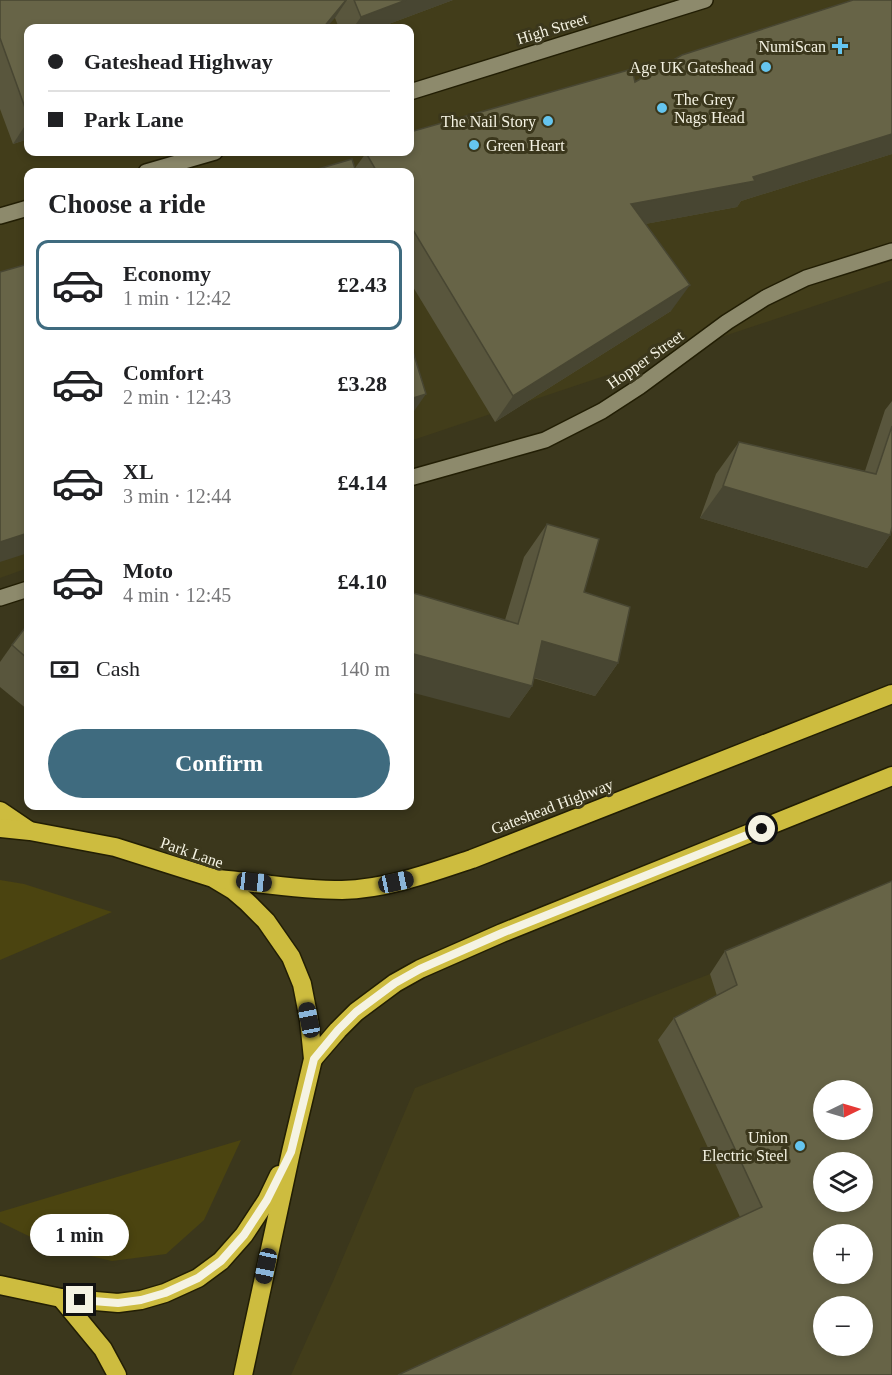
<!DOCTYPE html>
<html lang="en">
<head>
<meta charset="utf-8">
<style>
  :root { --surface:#fff; --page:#f2f2f2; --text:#202124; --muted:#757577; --line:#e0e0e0; --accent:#3f6b7f }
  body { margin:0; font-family:"Times New Roman",serif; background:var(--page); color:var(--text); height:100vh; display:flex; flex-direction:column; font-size:22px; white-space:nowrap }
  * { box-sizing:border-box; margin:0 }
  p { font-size:20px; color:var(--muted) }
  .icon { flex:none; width:33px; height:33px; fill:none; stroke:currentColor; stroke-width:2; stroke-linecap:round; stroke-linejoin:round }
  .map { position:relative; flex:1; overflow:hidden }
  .drawer { position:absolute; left:24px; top:168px; width:390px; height:642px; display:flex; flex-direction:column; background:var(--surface); border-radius:12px; box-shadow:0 3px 9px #0003 }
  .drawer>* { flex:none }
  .top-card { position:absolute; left:24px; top:24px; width:390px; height:132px; border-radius:12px; box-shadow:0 3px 9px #0003; display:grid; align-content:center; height:132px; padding:0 24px; background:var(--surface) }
  .needle { width:39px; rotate:85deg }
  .controls { position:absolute; left:813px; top:1080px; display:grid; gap:12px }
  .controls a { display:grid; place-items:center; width:60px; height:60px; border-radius:50%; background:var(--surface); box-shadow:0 3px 9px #0003; font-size:30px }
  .end { position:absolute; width:27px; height:27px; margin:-14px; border:8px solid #f5f3e3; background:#111; box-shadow:0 0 0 3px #111 }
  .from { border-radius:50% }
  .bubble { position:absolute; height:42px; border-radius:21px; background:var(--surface); box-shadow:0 3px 9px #0003; font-size:20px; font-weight:700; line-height:42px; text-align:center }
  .car { position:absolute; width:18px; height:36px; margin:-18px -9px; border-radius:8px; box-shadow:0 0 4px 2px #0007; background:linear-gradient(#222 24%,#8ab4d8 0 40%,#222 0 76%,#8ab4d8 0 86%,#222 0) }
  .top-card b { display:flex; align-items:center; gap:21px; height:57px; font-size:22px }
  .top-card b+b { border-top:2px solid var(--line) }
  .top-card i { width:15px; height:15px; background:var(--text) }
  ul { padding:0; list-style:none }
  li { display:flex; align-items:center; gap:18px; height:90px; margin:0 12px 9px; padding:0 12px; border:3px solid transparent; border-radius:12px }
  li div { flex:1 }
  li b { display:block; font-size:22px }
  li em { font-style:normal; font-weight:700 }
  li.on { border-color:var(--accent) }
  li>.icon { width:54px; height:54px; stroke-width:1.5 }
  h2 { padding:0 24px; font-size:27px; line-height:72px }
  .pay { display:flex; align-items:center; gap:15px; height:66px; padding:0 24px; font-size:22px }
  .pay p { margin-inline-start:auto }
  .button { display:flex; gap:12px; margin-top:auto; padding:12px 24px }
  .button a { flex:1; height:69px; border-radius:36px; background:var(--accent); color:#fff; font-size:24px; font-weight:700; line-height:69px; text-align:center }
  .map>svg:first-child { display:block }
  .built { fill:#423d1a; fill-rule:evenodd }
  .green { fill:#4b4410 }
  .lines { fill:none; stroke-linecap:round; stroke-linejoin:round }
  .street-casing { stroke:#221e04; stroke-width:18 }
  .secondary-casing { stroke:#221e04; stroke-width:18 }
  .highway-casing { stroke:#221e04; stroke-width:21 }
  .street { stroke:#8d8a6c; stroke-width:15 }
  .secondary { stroke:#8d8a6c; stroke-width:15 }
  .highway { stroke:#cdbc3f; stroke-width:18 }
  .wall { fill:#59563d }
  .shaded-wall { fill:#484632 }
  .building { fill:#676447; stroke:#484632; stroke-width:1.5; fill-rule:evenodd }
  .route { stroke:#f5f3e3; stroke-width:8 }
  .poi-dot { fill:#65c5ef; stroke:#3b371c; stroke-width:2 }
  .labels { text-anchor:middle; stroke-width:6; stroke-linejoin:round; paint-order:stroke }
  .street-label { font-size:16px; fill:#f5f3e3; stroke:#3b371c }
  .poi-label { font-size:16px; fill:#f5f3e3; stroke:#3b371c; text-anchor:end }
</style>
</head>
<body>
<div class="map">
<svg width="892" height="1375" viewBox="0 0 892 1375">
  <rect width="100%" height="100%" fill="#3b371c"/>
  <!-- built -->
  <g class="built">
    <path d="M 0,0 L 892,0 L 892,280 L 410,441 L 410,172 L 28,172 L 28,568 L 0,578 ZM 28,28 L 410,28 L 410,152 L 28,152 Z"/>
    <path d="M 892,897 L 892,1375 L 291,1375 L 334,1279 L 415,1088 L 710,974 ZM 824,1090 L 862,1090 L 862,1130 L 824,1130 ZM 824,1162 L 862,1162 L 862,1202 L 824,1202 ZM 824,1234 L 862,1234 L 862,1274 L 824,1274 ZM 824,1306 L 862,1306 L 862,1346 L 824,1346 Z"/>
  </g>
  <!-- green -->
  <g class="green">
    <path d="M 0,880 L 24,884 L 112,912 L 0,960 Z"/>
    <path d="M 241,1140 L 204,1220 L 166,1254 L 112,1261 L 51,1247 L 0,1222 L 0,1212 Z"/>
  </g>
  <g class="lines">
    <!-- street casing -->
    <g class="street-casing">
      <g id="street">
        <path d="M 410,478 L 545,440 L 602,411 L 639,387 L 727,322 L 765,298 L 806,278 L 892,251"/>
        <path d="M 0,598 L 28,589"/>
      </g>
    </g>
    <!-- secondary casing -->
    <g class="secondary-casing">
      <g id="secondary">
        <path d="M 410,92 L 705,0"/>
        <path d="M 146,172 L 215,152"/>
        <path d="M 0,216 L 28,208"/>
      </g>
    </g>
    <!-- highway casing -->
    <g class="highway-casing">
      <g id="highway">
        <path d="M 0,811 L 28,830"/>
        <path d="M 0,828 L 30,831 L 115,847 L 213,878 L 233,890 L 247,902 L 266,921 L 291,957 L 302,984 L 309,1020 L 313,1059 L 291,1152 L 243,1375"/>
        <path d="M 218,879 C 259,883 301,890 342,890 C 387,889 430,873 472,859 L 892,694"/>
        <path d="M 313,1059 L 338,1030 L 356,1012 L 395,983 L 420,969 L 502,933 L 892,776"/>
        <path d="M 0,1285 L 61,1298 L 118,1303 L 141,1300 L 165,1293 L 198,1278 L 221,1261 L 244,1235 L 267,1200 L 279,1175"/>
        <path d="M 61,1298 L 103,1349 L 117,1375"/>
      </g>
    </g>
    <!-- street -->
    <use href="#street" class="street"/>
    <!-- secondary -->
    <use href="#secondary" class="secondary"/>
    <!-- highway -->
    <use href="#highway" class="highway"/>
  </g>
  <!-- wall -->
  <g class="wall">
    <path d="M 0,0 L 453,0 L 378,28 L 339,28 L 335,18 L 28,28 L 28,139 L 13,144 L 0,109 Z"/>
    <path d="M 892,0 L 892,154 L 741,201 L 737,207 L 645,224 L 671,311 L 495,422 L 410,282 L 410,172 L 308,172 L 355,168 L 366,153 L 635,82 Z"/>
    <path d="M 892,401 L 892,529 L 890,535 L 867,568 L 700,518 L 716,474 L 739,442 L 865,471 L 885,410 Z"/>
    <path d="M 547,524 L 584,592 L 618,663 L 595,696 L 533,678 L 532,686 L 509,718 L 505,620 L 524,557 Z"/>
    <path d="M 28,624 L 28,710 L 0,687 L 0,662 L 12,645 Z"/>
    <path d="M 725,951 L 892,1375 L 740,1217 L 658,1040 L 674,1018 L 717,996 L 710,974 Z"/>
  </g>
  <!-- shaded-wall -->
  <g class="shaded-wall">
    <path d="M 346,0 L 347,0 L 335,18 L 326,28 L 323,28 Z"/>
    <path d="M 406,0 L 453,0 L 378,28 L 353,28 L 361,17 Z"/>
    <path d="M 28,121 L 28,139 L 13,144 Z"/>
    <path d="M 892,134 L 892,154 L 741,201 L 737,207 L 613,230 L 631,204 L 753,177 Z"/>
    <path d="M 690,285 L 671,311 L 495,422 L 513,396 Z"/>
    <path d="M 426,394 L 410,417 L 410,399 Z"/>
    <path d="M 723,486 L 890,535 L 867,568 L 700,518 Z"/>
    <path d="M 28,533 L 28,553 L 0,562 L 0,542 Z"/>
    <path d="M 542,641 L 618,663 L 595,696 L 519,673 Z"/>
    <path d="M 410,653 L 532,686 L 509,718 L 410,692 Z"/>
  </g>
  <!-- building -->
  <g class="building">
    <path d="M 0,0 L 346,0 L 323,28 L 28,28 L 28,116 L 0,38 Z"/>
    <path d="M 354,0 L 406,0 L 361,17 Z"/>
    <path d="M 853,0 L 892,0 L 892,134 L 753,177 L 755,181 L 631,204 L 690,285 L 513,396 L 410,225 L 410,172 L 377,172 L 366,153 L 372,152 L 410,152 L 410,132 L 632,69 L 635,82 L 682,55 Z"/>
    <path d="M 352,159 L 356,172 L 308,172 Z"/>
    <path d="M 28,264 L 28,533 L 0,542 L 0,272 Z"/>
    <path d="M 410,342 L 426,394 L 410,399 Z"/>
    <path d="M 892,426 L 892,527 L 890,535 L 723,486 L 739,442 L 876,474 Z"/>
    <path d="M 547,524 L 599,539 L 584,592 L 630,607 L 618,663 L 542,641 L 532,686 L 410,653 L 410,592 L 518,624 Z"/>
    <path d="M 28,624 L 28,659 L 12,645 Z"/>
    <path d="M 892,881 L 892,1375 L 398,1375 L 762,1207 L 674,1018 L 737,985 L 725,951 ZM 824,1090 L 862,1090 L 862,1130 L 824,1130 ZM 824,1162 L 862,1162 L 862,1202 L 824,1202 ZM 824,1234 L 862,1234 L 862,1274 L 824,1274 ZM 824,1306 L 862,1306 L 862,1346 L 824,1346 Z"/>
  </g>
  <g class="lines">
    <!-- route -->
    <path class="route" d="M 80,1300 L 118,1303 L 141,1300 L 165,1293 L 198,1278 L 221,1261 L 244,1235 L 267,1200 L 291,1152 L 314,1059 L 338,1030 L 356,1012 L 395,983 L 420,969 L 502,933 L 762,829"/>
  </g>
  <!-- markers -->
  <g class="poi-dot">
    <path d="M837 37h6v6h6v6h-6v6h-6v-6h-6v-6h6z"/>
    <circle cx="766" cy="67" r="6"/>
    <circle cx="662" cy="108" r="6"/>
    <circle cx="548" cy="121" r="6"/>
    <circle cx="474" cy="145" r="6"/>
    <circle cx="800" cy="1146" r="6"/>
  </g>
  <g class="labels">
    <!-- street labels -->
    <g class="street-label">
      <text transform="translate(552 28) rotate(-17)" y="6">High Street</text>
      <text transform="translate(645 359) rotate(-35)" y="6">Hopper Street</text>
      <text transform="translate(552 806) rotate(-21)" y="6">Gateshead Highway</text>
      <text transform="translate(192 852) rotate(19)" y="6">Park Lane</text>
    </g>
    <!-- poi labels -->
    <g class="poi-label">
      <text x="826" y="52">NumiScan</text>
      <text x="754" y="73">Age UK Gateshead</text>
      <text x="674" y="105" text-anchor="start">The Grey<tspan x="674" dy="18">Nags Head</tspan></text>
      <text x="536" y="127">The Nail Story</text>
      <text x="486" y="151" text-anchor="start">Green Heart</text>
      <text x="788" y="1143">Union<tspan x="788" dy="18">Electric Steel</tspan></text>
    </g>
  </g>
</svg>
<div class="controls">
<a><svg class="needle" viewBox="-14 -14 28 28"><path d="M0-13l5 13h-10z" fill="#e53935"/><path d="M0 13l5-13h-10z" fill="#757577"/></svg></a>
<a><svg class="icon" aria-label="layers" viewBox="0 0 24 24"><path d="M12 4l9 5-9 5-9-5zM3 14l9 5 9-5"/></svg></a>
<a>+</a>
<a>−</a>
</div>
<i class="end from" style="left:762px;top:829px"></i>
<i class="end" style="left:80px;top:1300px"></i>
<div class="bubble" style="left:30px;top:1214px;width:99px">1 min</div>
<i class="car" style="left:254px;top:882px;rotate:96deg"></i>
<i class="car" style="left:396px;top:882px;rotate:78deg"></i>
<i class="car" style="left:309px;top:1020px;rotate:349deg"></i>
<i class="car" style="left:266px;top:1266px;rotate:192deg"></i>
<div class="top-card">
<b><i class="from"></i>Gateshead Highway</b>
<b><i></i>Park Lane</b>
</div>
<section class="drawer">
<h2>Choose a ride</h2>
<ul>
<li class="on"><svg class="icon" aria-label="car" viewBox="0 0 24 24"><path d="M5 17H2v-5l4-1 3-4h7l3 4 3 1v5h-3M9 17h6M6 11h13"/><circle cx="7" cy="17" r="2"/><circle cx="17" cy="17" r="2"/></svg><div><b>Economy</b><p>1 min · 12:42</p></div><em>£2.43</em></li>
<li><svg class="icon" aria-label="car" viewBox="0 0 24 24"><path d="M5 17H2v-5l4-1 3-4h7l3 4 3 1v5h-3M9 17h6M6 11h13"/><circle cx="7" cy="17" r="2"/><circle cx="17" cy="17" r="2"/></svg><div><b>Comfort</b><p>2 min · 12:43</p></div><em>£3.28</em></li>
<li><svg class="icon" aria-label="car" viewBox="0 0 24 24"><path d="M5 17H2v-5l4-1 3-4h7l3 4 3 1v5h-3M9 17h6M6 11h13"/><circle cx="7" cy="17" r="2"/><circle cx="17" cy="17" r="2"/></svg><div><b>XL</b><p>3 min · 12:44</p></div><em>£4.14</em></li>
<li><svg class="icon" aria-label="car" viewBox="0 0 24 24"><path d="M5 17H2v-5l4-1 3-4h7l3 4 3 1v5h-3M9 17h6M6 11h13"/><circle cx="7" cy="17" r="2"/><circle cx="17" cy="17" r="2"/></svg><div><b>Moto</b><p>4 min · 12:45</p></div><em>£4.10</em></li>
</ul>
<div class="pay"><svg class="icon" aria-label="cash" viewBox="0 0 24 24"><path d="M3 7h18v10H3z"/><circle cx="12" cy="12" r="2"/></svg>Cash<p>140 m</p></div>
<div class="button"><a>Confirm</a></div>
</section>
</div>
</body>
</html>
